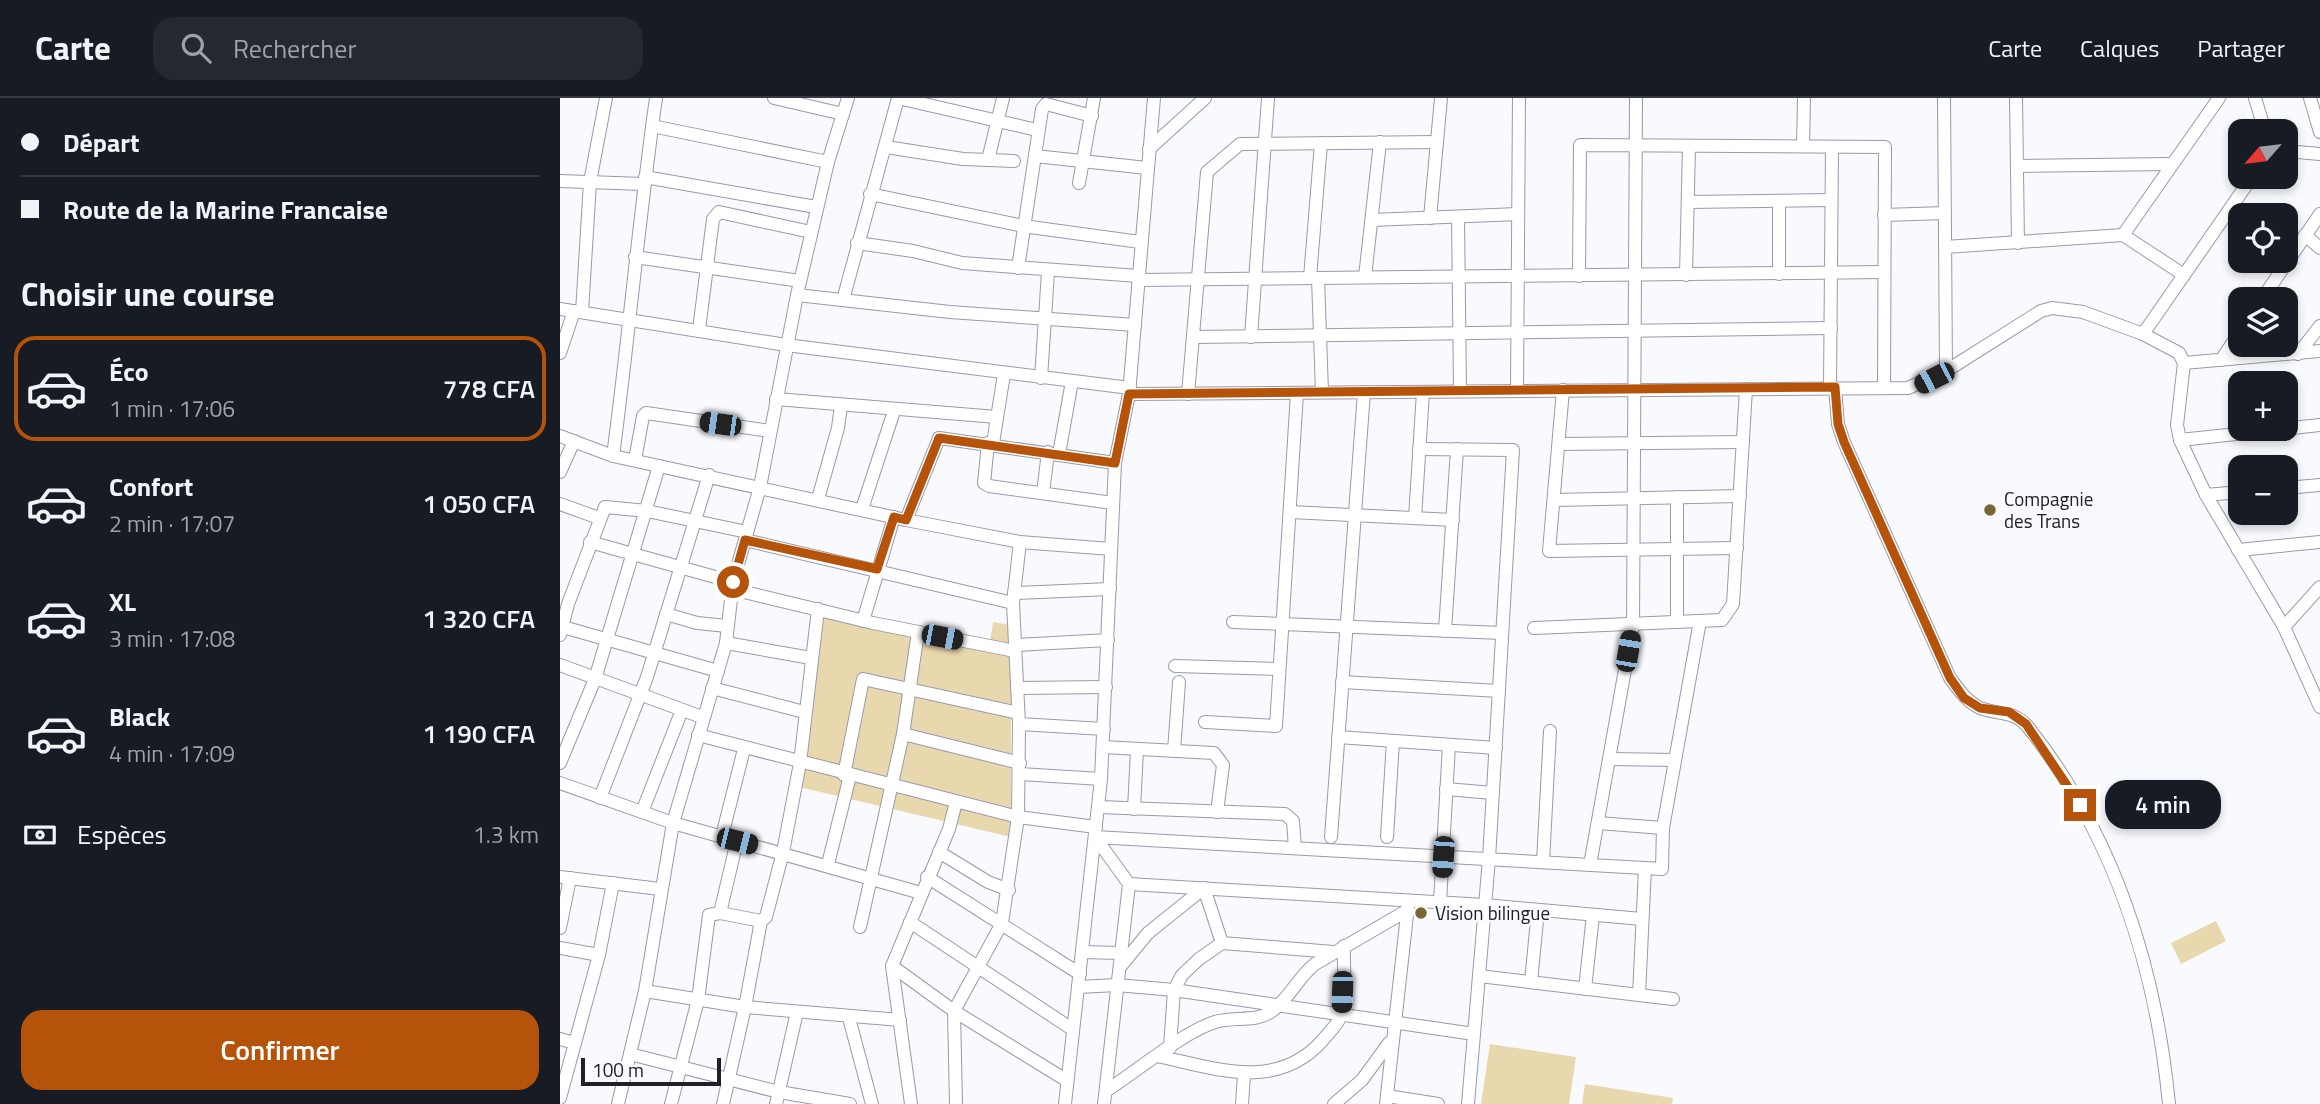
<!DOCTYPE html>
<html lang="fr">
<head>
<meta charset="utf-8">
<style>
  :root { --surface:#171b24; --page:#242831; --text:#f1f3f6; --muted:#9ea1a6; --line:#363941; --accent:#b45309 }
  body { margin:0; font-family:"Titillium Web",sans-serif; background:var(--page); color:var(--text); height:100vh; display:flex; flex-direction:column; font-size:26px; white-space:nowrap }
  * { box-sizing:border-box; margin:0 }
  p { font-size:23px; color:var(--muted) }
  .icon { flex:none; width:38px; height:38px; fill:none; stroke:currentColor; stroke-width:2; stroke-linecap:round; stroke-linejoin:round }
  .map { position:relative; flex:1; overflow:hidden }
  .sheet { display:flex; flex-direction:column; background:var(--surface); width:560px }
  .sheet>* { flex:none }
  .banner { display:grid; align-content:center; height:154px; padding:0 21px; background:var(--surface) }
  .needle { width:46px; rotate:242deg }
  .tools { position:absolute; left:1668px; top:21px; display:grid; gap:14px }
  .tools a { display:grid; place-items:center; width:70px; height:70px; border-radius:14px; background:var(--surface); box-shadow:0 4px 10px #0003; font-size:35px }
  .scale { position:absolute; left:21px; bottom:18px; width:140px; box-sizing:border-box; padding-left:7px; border:4px solid #202128; border-top:0; font-size:19px; line-height:24px; white-space:nowrap; color:#202128; -webkit-text-stroke:5px #f9fafe; paint-order:stroke }
  .end { position:absolute; width:32px; height:32px; margin:-16px; border:9px solid #b45309; background:#fff; box-shadow:0 0 0 4px #fff }
  .from { border-radius:50% }
  .bubble { position:absolute; height:49px; border-radius:21px; background:var(--surface); box-shadow:0 4px 10px #0003; font-size:23px; font-weight:600; line-height:49px; text-align:center }
  .car { position:absolute; width:21px; height:42px; margin:-21px -10px; border-radius:9px; box-shadow:0 0 5px 2px #0007; background:linear-gradient(#222 24%,#8ab4d8 0 40%,#222 0 76%,#8ab4d8 0 86%,#222 0) }
  .banner b { display:flex; align-items:center; gap:24px; height:66px; font-size:26px }
  .banner b+b { border-top:2px solid var(--line) }
  .banner i { width:18px; height:18px; background:var(--text) }
  ul { padding:0; list-style:none }
  li { display:flex; align-items:center; gap:21px; height:105px; margin:0 14px 10px; padding:0 7px; border:4px solid transparent; border-radius:21px }
  li div { flex:1 }
  li b { display:block; font-size:26px }
  li em { font-style:normal; font-weight:600 }
  li.active { border-color:var(--accent) }
  li>.icon { width:63px; height:63px; stroke-width:1.5 }
  h2 { padding:0 21px; font-size:32px; line-height:84px }
  .pay { display:flex; align-items:center; gap:18px; height:77px; padding:0 21px; font-size:26px }
  .pay p { margin-inline-start:auto }
  .primary-button { display:flex; gap:14px; margin-top:auto; padding:14px 21px }
  .primary-button a { flex:1; height:80px; border-radius:21px; background:var(--accent); color:#fff; font-size:28px; font-weight:600; line-height:80px; text-align:center }
  header { display:flex; align-items:center; gap:42px; box-sizing:border-box; height:98px; padding:0 35px; background:var(--surface); border-bottom:2px solid var(--line) }
  header strong { font-size:33px }
  nav { display:flex; gap:38px; margin-inline-start:auto; font-size:24px }
  .search { width:490px; height:63px; background:var(--page); display:flex; align-items:center; gap:18px; box-sizing:border-box; padding:0 24px; border-radius:21px; color:var(--muted); font-size:26px }
  main { display:flex; flex:1; min-height:0 }
  .map>svg:first-child { display:block }
  .green { fill:#e9d7ad }
  .lines { fill:none; stroke-linecap:round; stroke-linejoin:round }
  .minor-casing { stroke:#9899ac; stroke-width:14 }
  .minor { stroke:#fff; stroke-width:12 }
  .route { stroke:#b45309; stroke-width:9 }
  .poi-dot { fill:#796635; stroke:#f9fafe; stroke-width:2.5 }
  .labels { text-anchor:middle; stroke-width:5; stroke-linejoin:round; paint-order:stroke }
  .poi-label { font-size:19px; fill:#202128; stroke:#f9fafe; text-anchor:start }
</style>
</head>
<body>
<header>
<strong>Carte</strong>
<div class="search"><svg class="icon" aria-label="search" viewBox="0 0 24 24"><circle cx="10" cy="10" r="6"/><path d="M15 15l6 6"/></svg>Rechercher</div>
<nav><a>Carte</a><a>Calques</a><a>Partager</a></nav>
</header>
<main>
<section class="sheet">
<div class="banner">
<b><i class="from"></i>Départ</b>
<b><i></i>Route de la Marine Francaise</b>
</div>
<h2>Choisir une course</h2>
<ul>
<li class="active"><svg class="icon" aria-label="car" viewBox="0 0 24 24"><path d="M5 17H2v-5l4-1 3-4h7l3 4 3 1v5h-3M9 17h6M6 11h13"/><circle cx="7" cy="17" r="2"/><circle cx="17" cy="17" r="2"/></svg><div><b>Éco</b><p>1 min · 17:06</p></div><em>778 CFA</em></li>
<li><svg class="icon" aria-label="car" viewBox="0 0 24 24"><path d="M5 17H2v-5l4-1 3-4h7l3 4 3 1v5h-3M9 17h6M6 11h13"/><circle cx="7" cy="17" r="2"/><circle cx="17" cy="17" r="2"/></svg><div><b>Confort</b><p>2 min · 17:07</p></div><em>1 050 CFA</em></li>
<li><svg class="icon" aria-label="car" viewBox="0 0 24 24"><path d="M5 17H2v-5l4-1 3-4h7l3 4 3 1v5h-3M9 17h6M6 11h13"/><circle cx="7" cy="17" r="2"/><circle cx="17" cy="17" r="2"/></svg><div><b>XL</b><p>3 min · 17:08</p></div><em>1 320 CFA</em></li>
<li><svg class="icon" aria-label="car" viewBox="0 0 24 24"><path d="M5 17H2v-5l4-1 3-4h7l3 4 3 1v5h-3M9 17h6M6 11h13"/><circle cx="7" cy="17" r="2"/><circle cx="17" cy="17" r="2"/></svg><div><b>Black</b><p>4 min · 17:09</p></div><em>1 190 CFA</em></li>
</ul>
<div class="pay"><svg class="icon" aria-label="cash" viewBox="0 0 24 24"><path d="M3 7h18v10H3z"/><circle cx="12" cy="12" r="2"/></svg>Espèces<p>1.3 km</p></div>
<div class="primary-button"><a>Confirmer</a></div>
</section>
<div class="map">
<svg width="1760" height="1006" viewBox="0 0 1760 1006">
  <rect width="100%" height="100%" fill="#f9fafe"/>
  <!-- green -->
  <g class="green">
    <path d="M 258,512 L 430,544 L 433,524 L 451,527 L 451,739 L 235,688 Z"/>
    <path d="M 1656,823 L 1666,843 L 1621,866 L 1611,845 Z"/>
    <path d="M 930,946 L 1016,959 L 1009,1006 L 921,1006 Z"/>
    <path d="M 1025,986 L 1113,1000 L 1112,1006 L 1022,1006 Z"/>
  </g>
  <g class="lines">
    <!-- minor casing -->
    <g class="minor-casing">
      <g id="minor">
        <path d="M 214,0 L 283,16"/>
        <path d="M 338,0 L 477,32"/>
        <path d="M 1384,0 L 1386,273"/>
        <path d="M 1456,0 L 1458,145"/>
        <path d="M 1695,0 L 1705,33"/>
        <path d="M 1750,0 L 1760,34"/>
        <path d="M 92,28 L 268,64"/>
        <path d="M 1243,48 L 1244,0"/>
        <path d="M 326,49 L 403,61 L 454,63"/>
        <path d="M 589,51 L 645,0"/>
        <path d="M 1726,53 L 1760,56"/>
        <path d="M 475,58 L 587,70"/>
        <path d="M 428,62 L 443,0"/>
        <path d="M 1457,68 L 1611,66"/>
        <path d="M 85,79 L 256,109"/>
        <path d="M 0,83 L 83,86"/>
        <path d="M 519,85 L 534,0"/>
        <path d="M 310,96 L 463,128 L 580,144"/>
        <path d="M 1219,103 L 1219,176"/>
        <path d="M 1128,104 L 1271,102"/>
        <path d="M 1324,117 L 1385,115"/>
        <path d="M 898,119 L 900,293"/>
        <path d="M 870,120 L 881,0"/>
        <path d="M 812,122 L 958,116"/>
        <path d="M 1563,137 L 1659,0"/>
        <path d="M 1745,137 L 1760,150"/>
        <path d="M 297,145 L 353,153 L 402,165 L 578,178"/>
        <path d="M 1385,149 L 1563,137 L 1624,177"/>
        <path d="M 75,159 L 240,183"/>
        <path d="M 458,170 L 482,11 L 486,6 L 532,18"/>
        <path d="M 1126,177 L 1129,48"/>
        <path d="M 1019,178 L 1020,47 L 1325,49 L 1324,290"/>
        <path d="M 805,179 L 820,44"/>
        <path d="M 750,180 L 761,45"/>
        <path d="M 758,180 L 762,294"/>
        <path d="M 578,182 L 1324,174"/>
        <path d="M 237,197 L 390,214 L 575,227"/>
        <path d="M 1702,201 L 1760,116"/>
        <path d="M 283,202 L 338,0"/>
        <path d="M 0,211 L 226,247 L 570,290"/>
        <path d="M 22,214 L 30,84 L 46,0"/>
        <path d="M 139,232 L 153,121 L 159,114 L 251,134"/>
        <path d="M 1583,236 L 1692,79"/>
        <path d="M 633,239 L 1271,230"/>
        <path d="M 691,239 L 708,0"/>
        <path d="M 0,255 L 14,213"/>
        <path d="M 1738,256 L 1760,228"/>
        <path d="M 1661,262 L 1680,234"/>
        <path d="M 1624,265 L 1760,253"/>
        <path d="M 481,280 L 488,174"/>
        <path d="M 1270,290 L 1272,49"/>
        <path d="M 1275,290 L 1278,326 L 1284,344 L 1390,580 C 1399,592 1406,603 1420,610 C 1438,617 1454,612 1468,629 C 1554,737 1596,870 1609,1006"/>
        <path d="M 1003,292 L 989,453 L 1177,450"/>
        <path d="M 957,293 L 959,0"/>
        <path d="M 569,296 L 1348,290 L 1386,273 L 1481,213 L 1492,210 L 1523,214 L 1583,236 L 1619,255 L 1624,265 L 1617,327 L 1620,342 L 1646,397 L 1724,529 L 1760,609"/>
        <path d="M 628,296 L 647,74 L 680,46 L 877,44"/>
        <path d="M 216,301 L 437,319"/>
        <path d="M 0,338 L 53,358 L 346,422 L 460,444 L 551,451"/>
        <path d="M 1620,342 L 1760,327"/>
        <path d="M 428,345 L 424,385 L 429,388 L 553,405"/>
        <path d="M 433,345 L 444,276"/>
        <path d="M 999,346 L 1183,344"/>
        <path d="M 859,351 L 953,352 L 929,761 L 908,1006"/>
        <path d="M 499,356 L 512,283"/>
        <path d="M 53,358 C 69,238 79,119 96,0"/>
        <path d="M 75,362 L 83,318 L 86,315 L 210,333"/>
        <path d="M 0,374 L 14,343"/>
        <path d="M 1726,390 L 1760,387"/>
        <path d="M 483,395 L 488,354"/>
        <path d="M 1646,397 L 1680,394"/>
        <path d="M 258,401 L 278,330 L 281,307"/>
        <path d="M 994,402 L 1180,398"/>
        <path d="M 0,406 L 39,420"/>
        <path d="M 302,411 L 334,313"/>
        <path d="M 730,414 L 893,422"/>
        <path d="M 855,420 L 863,294"/>
        <path d="M 346,422 L 379,340 L 555,365"/>
        <path d="M 185,442 L 453,505"/>
        <path d="M 30,444 L 173,484"/>
        <path d="M 1678,452 L 1760,444"/>
        <path d="M 172,491 L 313,525 L 455,553"/>
        <path d="M 454,495 L 550,491"/>
        <path d="M 106,516 L 137,525 L 167,528"/>
        <path d="M 303,523 L 334,419"/>
        <path d="M 673,524 L 942,535"/>
        <path d="M 1117,524 L 1117,399"/>
        <path d="M 3,529 L 158,573"/>
        <path d="M 1724,529 L 1760,489"/>
        <path d="M 974,530 L 1162,522 L 1173,506 L 1186,291"/>
        <path d="M 885,533 L 897,351"/>
        <path d="M 0,537 L 8,506 L 45,409 L 87,413 L 187,434"/>
        <path d="M 166,545 L 251,560"/>
        <path d="M 455,547 L 548,542"/>
        <path d="M 0,567 L 142,619"/>
        <path d="M 615,568 L 718,571"/>
        <path d="M 782,584 L 939,593"/>
        <path d="M 152,590 L 244,614"/>
        <path d="M 457,590 L 546,589"/>
        <path d="M 645,624 L 716,628 L 737,295"/>
        <path d="M 459,626 L 544,631"/>
        <path d="M 343,636 L 460,665"/>
        <path d="M 138,637 L 458,719 L 536,729"/>
        <path d="M 778,639 L 936,650"/>
        <path d="M 543,649 L 654,655 L 663,667 L 657,714"/>
        <path d="M 614,653 L 619,584"/>
        <path d="M 1049,661 L 1115,662"/>
        <path d="M 0,665 L 35,581 L 99,368"/>
        <path d="M 460,676 L 541,681"/>
        <path d="M 284,677 L 303,581 L 458,615"/>
        <path d="M 0,685 L 113,725 L 361,795"/>
        <path d="M 886,691 L 933,695"/>
        <path d="M 40,700 L 87,579 L 149,377"/>
        <path d="M 538,709 L 725,716 L 733,723 L 735,750"/>
        <path d="M 574,711 L 577,652"/>
        <path d="M 82,714 L 122,612"/>
        <path d="M 1038,725 L 1103,730"/>
        <path d="M 162,738 L 184,651"/>
        <path d="M 535,739 L 1102,771 L 1103,730 L 1140,523"/>
        <path d="M 535,739 L 569,786 L 544,1006"/>
        <path d="M 771,739 L 804,294"/>
        <path d="M 827,739 L 833,643"/>
        <path d="M 379,754 L 428,784 L 449,792"/>
        <path d="M 983,764 L 990,633"/>
        <path d="M 268,766 L 290,678"/>
        <path d="M 1030,767 L 1073,527 L 1076,0"/>
        <path d="M 0,779 L 100,791"/>
        <path d="M 367,779 L 520,876"/>
        <path d="M 569,786 L 925,807 L 1082,821"/>
        <path d="M 880,804 L 889,647"/>
        <path d="M 160,815 L 177,743"/>
        <path d="M 350,824 L 512,931"/>
        <path d="M 300,829 L 343,636 L 358,534"/>
        <path d="M 0,830 L 10,780"/>
        <path d="M 0,850 L 39,857"/>
        <path d="M 522,854 L 561,855"/>
        <path d="M 332,868 L 394,913 L 506,982"/>
        <path d="M 560,869 L 588,835 L 644,790 L 662,845"/>
        <path d="M 919,878 L 1113,901"/>
        <path d="M 971,884 L 978,812"/>
        <path d="M 518,889 L 557,887 L 614,892 L 914,936"/>
        <path d="M 1025,891 L 1033,817"/>
        <path d="M 85,893 L 185,909 L 340,922"/>
        <path d="M 1079,897 L 1085,770"/>
        <path d="M 289,920 L 312,1006"/>
        <path d="M 0,941 L 15,945"/>
        <path d="M 610,950 L 614,892 L 622,877 L 639,861 L 662,845 L 773,854"/>
        <path d="M 70,956 L 219,994 L 290,1006"/>
        <path d="M 597,958 C 654,970 716,994 762,943 C 768,935 778,927 781,917 C 787,897 783,869 784,848"/>
        <path d="M 546,993 C 574,975 625,933 655,924 C 673,918 696,925 712,913 C 730,900 738,879 755,866 L 848,812"/>
        <path d="M 827,998 L 878,1006"/>
        <path d="M 0,1000 L 39,857 L 53,785"/>
        <path d="M 58,1006 L 85,893 L 113,725 L 166,545 L 173,484 L 200,389 L 237,197 L 268,64 L 288,0"/>
        <path d="M 111,1006 L 138,902 L 149,817 L 160,815 L 201,823 L 206,819 L 223,754 L 240,665 L 258,511"/>
        <path d="M 163,1006 L 185,909 L 201,823"/>
        <path d="M 216,1006 L 237,914"/>
        <path d="M 351,1006 L 332,868 L 389,731 L 396,704"/>
        <path d="M 396,1006 L 394,913 L 442,825 L 458,719 L 459,626 L 453,505 L 460,444"/>
        <path d="M 505,1006 L 541,681 L 555,365 L 569,296 L 594,0"/>
        <path d="M 682,1006 L 684,977"/>
        <path d="M 774,1006 L 802,982 L 829,945"/>
        <path d="M 826,1006 L 848,808"/>
      </g>
    </g>
    <!-- minor -->
    <use href="#minor" class="minor"/>
  </g>
  <g class="lines">
    <!-- route -->
    <path class="route" d="M 173,484 L 185,442 L 317,471 L 334,419 L 346,422 L 379,340 L 555,365 L 569,296 L 1275,289 L 1278,326 L 1284,344 L 1390,580 L 1404,600 L 1420,610 L 1449,614 L 1466,626 L 1520,707"/>
  </g>
  <!-- markers -->
  <g class="poi-dot">
    <circle cx="1430" cy="412" r="7"/>
    <circle cx="861" cy="815" r="7"/>
  </g>
  <g class="labels">
    <!-- poi labels -->
    <g class="poi-label">
      <text x="1444" y="408">Compagnie<tspan x="1444" dy="22">des Trans</tspan></text>
      <text x="875" y="822">Vision bilingue</text>
    </g>
  </g>
</svg>
<div class="tools">
<a><svg class="needle" viewBox="-14 -14 28 28"><path d="M0-13l5 13h-10z" fill="#e53935"/><path d="M0 13l5-13h-10z" fill="#9ea1a6"/></svg></a>
<a><svg class="icon" aria-label="locate" viewBox="0 0 24 24"><circle cx="12" cy="12" r="6"/><path d="M12 2v4M12 18v4M2 12h4M18 12h4"/></svg></a>
<a><svg class="icon" aria-label="layers" viewBox="0 0 24 24"><path d="M12 4l9 5-9 5-9-5zM3 14l9 5 9-5"/></svg></a>
<a>+</a>
<a>−</a>
</div>
<div class="scale">100 m</div>
<i class="end from" style="left:173px;top:484px"></i>
<i class="end" style="left:1520px;top:707px"></i>
<div class="bubble" style="left:1545px;top:682px;width:116px">4 min</div>
<i class="car" style="left:1374px;top:280px;rotate:243deg"></i>
<i class="car" style="left:160px;top:326px;rotate:278deg"></i>
<i class="car" style="left:382px;top:539px;rotate:101deg"></i>
<i class="car" style="left:1068px;top:553px;rotate:10deg"></i>
<i class="car" style="left:177px;top:743px;rotate:104deg"></i>
<i class="car" style="left:883px;top:759px;rotate:184deg"></i>
<i class="car" style="left:782px;top:894px;rotate:182deg"></i>
</div>
</main>
</body>
</html>
